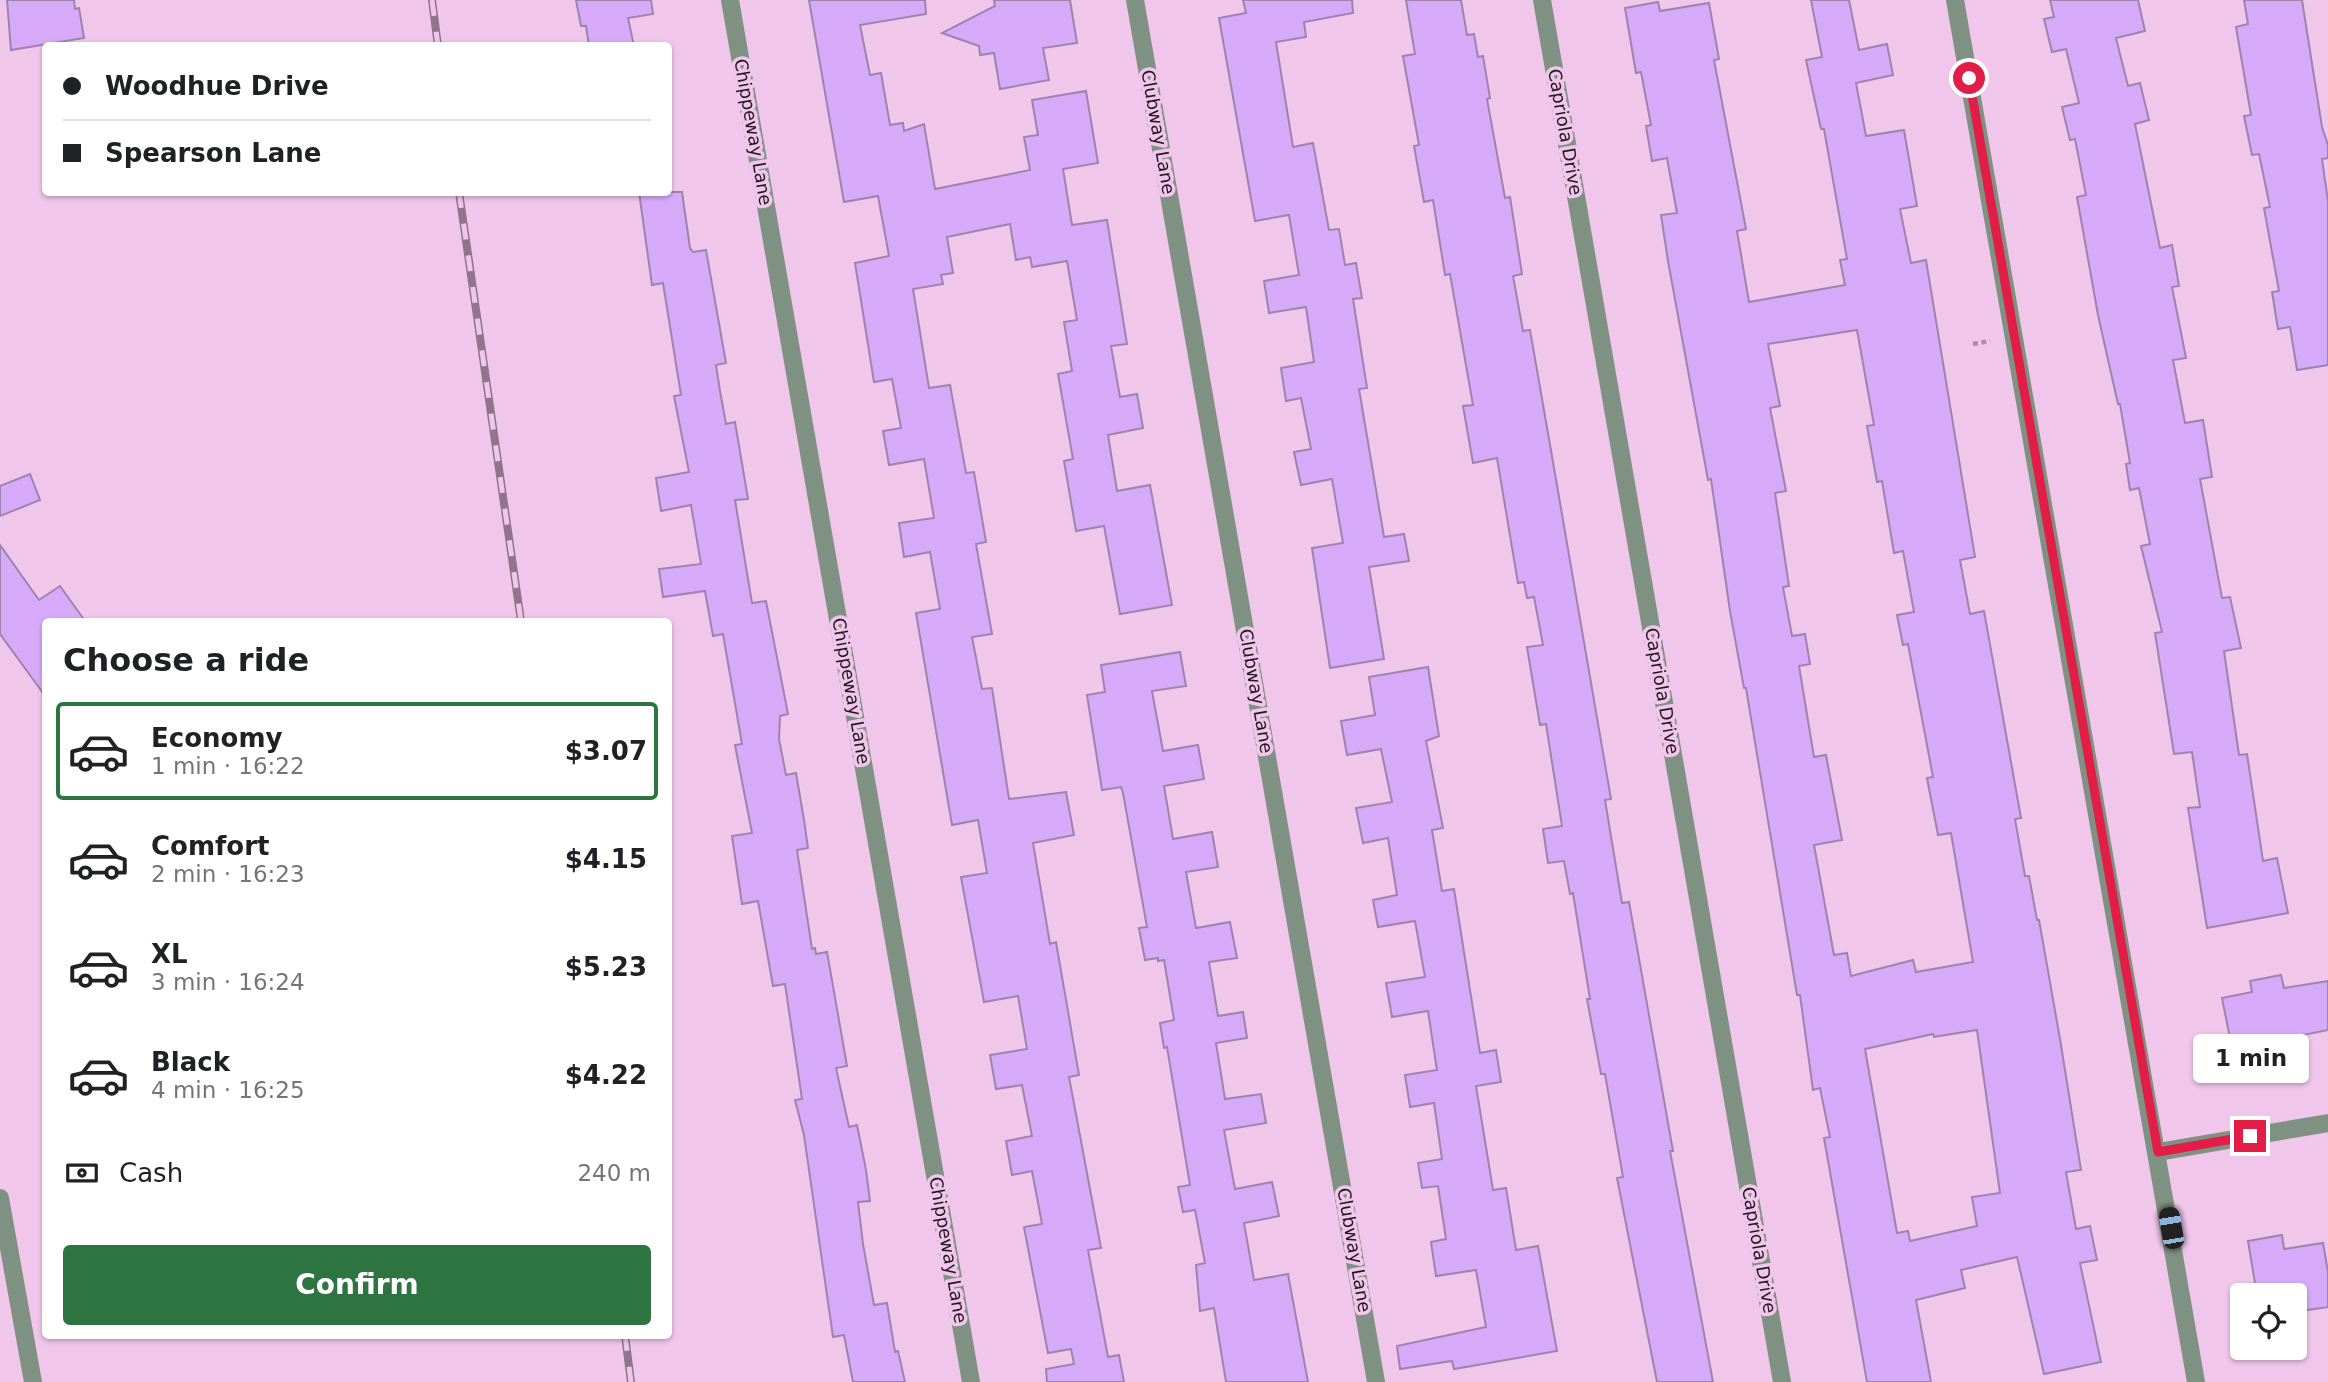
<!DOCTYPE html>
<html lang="en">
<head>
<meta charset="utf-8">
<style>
  :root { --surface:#fff; --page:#f2f2f2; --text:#202124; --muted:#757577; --line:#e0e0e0; --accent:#2d7441 }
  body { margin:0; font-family:"DejaVu Sans",sans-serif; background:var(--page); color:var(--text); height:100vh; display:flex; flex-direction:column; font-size:26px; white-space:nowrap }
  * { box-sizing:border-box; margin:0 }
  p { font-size:23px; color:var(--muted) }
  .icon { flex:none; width:38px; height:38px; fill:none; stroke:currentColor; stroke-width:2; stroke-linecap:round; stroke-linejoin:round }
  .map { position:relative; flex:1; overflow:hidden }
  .panel { position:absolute; left:42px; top:618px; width:630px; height:721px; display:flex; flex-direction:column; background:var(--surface); border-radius:7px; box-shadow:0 2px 5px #0004 }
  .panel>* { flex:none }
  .guide { position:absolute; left:42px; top:42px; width:630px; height:154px; border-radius:7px; box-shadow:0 2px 5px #0004; display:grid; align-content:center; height:154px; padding:0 21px; background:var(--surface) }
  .controls { position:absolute; left:2230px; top:1283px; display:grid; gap:14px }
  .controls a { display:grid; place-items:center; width:77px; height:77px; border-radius:7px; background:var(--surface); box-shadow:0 2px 5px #0004; font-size:35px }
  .end { position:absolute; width:32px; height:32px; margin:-16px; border:9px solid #e11d48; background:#fff; box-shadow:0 0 0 4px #fff }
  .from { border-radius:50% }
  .bubble { position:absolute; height:49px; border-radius:7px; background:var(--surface); box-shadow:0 2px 5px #0004; font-size:23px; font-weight:800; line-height:49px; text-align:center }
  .car { position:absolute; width:21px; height:42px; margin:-21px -10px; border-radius:9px; box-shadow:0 0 5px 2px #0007; background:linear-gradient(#222 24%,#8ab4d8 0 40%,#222 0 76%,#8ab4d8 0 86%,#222 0) }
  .guide b { display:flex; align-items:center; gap:24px; height:66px; font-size:26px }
  .guide b+b { border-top:2px solid var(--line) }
  .guide i { width:18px; height:18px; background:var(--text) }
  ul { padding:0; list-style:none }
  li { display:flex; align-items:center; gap:21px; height:98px; margin:0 14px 10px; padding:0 7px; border:4px solid transparent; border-radius:7px }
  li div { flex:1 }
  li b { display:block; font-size:26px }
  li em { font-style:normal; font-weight:800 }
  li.selected { border-color:var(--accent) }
  li>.icon { width:63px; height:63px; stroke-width:1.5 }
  h2 { padding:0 21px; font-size:32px; line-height:84px }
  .pay { display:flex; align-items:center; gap:18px; height:77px; padding:0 21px; font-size:26px }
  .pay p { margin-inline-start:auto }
  .button { display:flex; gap:14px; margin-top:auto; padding:14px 21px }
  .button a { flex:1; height:80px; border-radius:7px; background:var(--accent); color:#fff; font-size:28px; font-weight:800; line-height:80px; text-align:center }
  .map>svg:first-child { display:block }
  .building { fill:#d7aaf9; stroke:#9c84af; stroke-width:2; fill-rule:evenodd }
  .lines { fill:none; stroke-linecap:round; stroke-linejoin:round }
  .path { stroke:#ac8ba8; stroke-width:4.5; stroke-dasharray:5 3.5; stroke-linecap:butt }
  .minor { stroke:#7f9182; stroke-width:18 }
  .rail-casing { stroke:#90738d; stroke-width:8 }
  .rail { stroke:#f0c6eb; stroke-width:5; stroke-dasharray:16; stroke-linecap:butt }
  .route { stroke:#e11d48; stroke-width:9 }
  .labels { text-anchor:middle; stroke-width:7; stroke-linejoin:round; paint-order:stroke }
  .street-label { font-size:18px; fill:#241523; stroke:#f0c6eb }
</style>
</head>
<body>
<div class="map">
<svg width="2328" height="1382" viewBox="0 0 2328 1382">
  <rect width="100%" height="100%" fill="#f0c6eb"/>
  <!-- building -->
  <g class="building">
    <path d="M 7,0 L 74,0 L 75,9 L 79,8 L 84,38 L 11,50 Z"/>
    <path d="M 576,0 L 651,0 L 653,14 L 628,18 L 634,46 L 589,46 L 586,26 L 581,26 Z"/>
    <path d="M 809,0 L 925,0 L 926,14 L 860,25 L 870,75 L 881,73 L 890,125 L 903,123 L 904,131 L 924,124 L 935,189 L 1030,170 L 1024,137 L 1038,135 L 1032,100 L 1086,91 L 1098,163 L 1063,169 L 1072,225 L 1107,220 L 1127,344 L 1111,346 L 1120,397 L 1137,394 L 1143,428 L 1108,435 L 1117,491 L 1150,485 L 1172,605 L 1120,614 L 1104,526 L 1076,531 L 1064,461 L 1073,459 L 1058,374 L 1072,371 L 1064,322 L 1077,320 L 1067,261 L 1032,267 L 1030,257 L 1016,260 L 1010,224 L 947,237 L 953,273 L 941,275 L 943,284 L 913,289 L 929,388 L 950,385 L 966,473 L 974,472 L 986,542 L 976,544 L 992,634 L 972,637 L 982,689 L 992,688 L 1009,799 L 1066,792 L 1074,835 L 1033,843 L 1050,944 L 1056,942 L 1079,1075 L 1069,1077 L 1101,1248 L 1088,1250 L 1108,1357 L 1119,1355 L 1124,1382 L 1047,1382 L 1046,1369 L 1074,1364 L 1071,1349 L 1048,1353 L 1024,1227 L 1042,1224 L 1032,1171 L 1012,1175 L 1006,1141 L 1032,1136 L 1022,1085 L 996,1089 L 990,1055 L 1027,1049 L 1018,996 L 984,1002 L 961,877 L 987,873 L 978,820 L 952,825 L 916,613 L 940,609 L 930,552 L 904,557 L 899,523 L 934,518 L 924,459 L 889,465 L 883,431 L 901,428 L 892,379 L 874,382 L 855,263 L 889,256 L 878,196 L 844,202 Z"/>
    <path d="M 994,0 L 1070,0 L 1077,43 L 1043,48 L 1049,80 L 1000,89 L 994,53 L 980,55 L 979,46 L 942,33 L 995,6 Z"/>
    <path d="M 1243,0 L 1352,0 L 1353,13 L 1304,22 L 1306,37 L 1276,42 L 1293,147 L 1313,143 L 1329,230 L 1339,229 L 1345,265 L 1356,263 L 1362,298 L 1353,299 L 1367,388 L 1359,389 L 1384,537 L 1404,534 L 1409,561 L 1369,567 L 1384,659 L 1330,668 L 1312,548 L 1343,543 L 1332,479 L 1301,485 L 1294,452 L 1311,449 L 1301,398 L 1286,401 L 1281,368 L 1314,362 L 1306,307 L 1269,313 L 1264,281 L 1299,275 L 1289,215 L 1255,221 L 1219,18 L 1246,13 Z"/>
    <path d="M 1406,0 L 1461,0 L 1467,35 L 1474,34 L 1478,57 L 1483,56 L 1490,98 L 1487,99 L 1505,198 L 1510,197 L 1522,274 L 1513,276 L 1523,331 L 1530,330 L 1553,462 L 1611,799 L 1605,800 L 1622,903 L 1629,902 L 1673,1151 L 1670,1151 L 1713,1382 L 1657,1382 L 1617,1178 L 1623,1177 L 1605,1074 L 1601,1074 L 1587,999 L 1590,999 L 1573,893 L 1570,894 L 1564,861 L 1548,863 L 1543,829 L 1562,826 L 1546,724 L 1540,725 L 1527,647 L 1543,645 L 1534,597 L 1527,598 L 1524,582 L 1518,583 L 1497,458 L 1473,463 L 1463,406 L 1473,405 L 1450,274 L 1445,275 L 1433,200 L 1424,202 L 1414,146 L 1419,145 L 1403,56 L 1415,54 Z"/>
    <path d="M 1811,0 L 1849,0 L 1859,50 L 1887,44 L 1893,75 L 1856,83 L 1866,136 L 1904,130 L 1917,206 L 1900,209 L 1911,263 L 1926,260 L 1975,557 L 1960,560 L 1970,614 L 1984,611 L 2021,818 L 2015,819 L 2025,876 L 2029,876 L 2037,920 L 2039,920 L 2060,1039 L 2081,1170 L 2066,1172 L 2076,1229 L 2090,1226 L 2097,1260 L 2080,1263 L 2101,1362 L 2044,1374 L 2017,1257 L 1961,1270 L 1965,1288 L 1916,1300 L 1931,1382 L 1867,1382 L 1824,1138 L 1830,1137 L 1820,1088 L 1813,1090 L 1800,995 L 1797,995 L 1746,688 L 1744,688 L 1730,611 L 1711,479 L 1708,480 L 1668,261 L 1661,215 L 1677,213 L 1667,158 L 1652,161 L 1646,126 L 1651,125 L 1641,72 L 1636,73 L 1625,8 L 1658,2 L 1660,11 L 1709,3 L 1719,59 L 1714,60 L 1746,229 L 1737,231 L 1749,302 L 1845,285 L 1840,260 L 1847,259 L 1824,129 L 1821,129 L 1806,60 L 1822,57 ZM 1857,330 L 1874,425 L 1867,426 L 1877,482 L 1882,481 L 1894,553 L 1903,551 L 1914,612 L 1897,615 L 1903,645 L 1908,644 L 1933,777 L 1927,778 L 1938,835 L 1951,833 L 1973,962 L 1916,972 L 1913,960 L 1851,976 L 1847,953 L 1834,955 L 1814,845 L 1842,840 L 1826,755 L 1814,757 L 1799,666 L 1810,664 L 1805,634 L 1792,636 L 1783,587 L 1789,586 L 1775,493 L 1786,491 L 1770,408 L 1780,406 L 1768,344 ZM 1977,1030 L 2000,1193 L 1972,1197 L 1977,1226 L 1910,1241 L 1908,1231 L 1897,1233 L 1865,1049 L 1933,1034 L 1934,1037 Z"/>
    <path d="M 2050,0 L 2138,0 L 2145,31 L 2116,38 L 2128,86 L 2140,83 L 2149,120 L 2135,124 L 2160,248 L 2172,245 L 2179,286 L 2172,287 L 2186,358 L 2173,360 L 2185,423 L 2203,420 L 2212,477 L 2200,479 L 2222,598 L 2230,597 L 2241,648 L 2224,651 L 2239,755 L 2247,754 L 2263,861 L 2277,858 L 2288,913 L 2207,928 L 2188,808 L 2200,807 L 2192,752 L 2174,754 L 2155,633 L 2162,632 L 2141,546 L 2150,544 L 2139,488 L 2130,490 L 2126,464 L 2130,463 L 2120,404 L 2118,404 L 2098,315 L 2077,197 L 2086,195 L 2075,139 L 2070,140 L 2062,107 L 2079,103 L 2066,49 L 2052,52 L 2044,19 L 2054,17 Z"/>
    <path d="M 2244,0 L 2302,0 L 2322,127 L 2328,145 L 2328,158 L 2322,159 L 2328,201 L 2328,365 L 2297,370 L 2290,327 L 2278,329 L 2272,292 L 2279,291 L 2264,208 L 2270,207 L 2259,154 L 2252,155 L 2244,116 L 2251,115 L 2236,27 L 2248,24 Z"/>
    <path d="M 639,192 L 682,192 L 690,248 L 693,252 L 706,250 L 726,363 L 716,365 L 720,391 L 726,424 L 735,422 L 748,499 L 735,500 L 746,567 L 752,603 L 766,601 L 788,714 L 780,716 L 779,739 L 786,775 L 796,773 L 804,820 L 808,848 L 797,850 L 812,949 L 815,948 L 816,954 L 827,952 L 847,1066 L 836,1068 L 849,1127 L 857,1125 L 866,1170 L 870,1201 L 858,1202 L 863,1244 L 874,1305 L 887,1303 L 895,1352 L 898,1351 L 905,1382 L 853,1382 L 844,1335 L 833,1337 L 804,1135 L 795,1100 L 802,1099 L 785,984 L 773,986 L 758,901 L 742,904 L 732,836 L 752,833 L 735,745 L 742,744 L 723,634 L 713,636 L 705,591 L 663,597 L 659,569 L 701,564 L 691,505 L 661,511 L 656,478 L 689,472 L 674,396 L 681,395 L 663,283 L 652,285 Z"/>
    <path d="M 30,474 L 40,500 L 0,516 L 0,486 Z"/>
    <path d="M 0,545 L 39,600 L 60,586 L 85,621 L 46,621 L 46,697 L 0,634 Z"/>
    <path d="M 1180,652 L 1186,686 L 1152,691 L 1163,751 L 1198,745 L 1204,779 L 1164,786 L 1173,839 L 1212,832 L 1218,867 L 1186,872 L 1196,928 L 1230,922 L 1237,958 L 1209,962 L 1218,1016 L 1243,1012 L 1247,1038 L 1216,1043 L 1225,1099 L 1261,1094 L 1266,1123 L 1224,1130 L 1235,1189 L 1272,1182 L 1279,1216 L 1244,1223 L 1254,1280 L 1288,1274 L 1308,1382 L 1226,1382 L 1214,1308 L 1200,1311 L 1196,1265 L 1205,1263 L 1195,1210 L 1183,1212 L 1178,1187 L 1190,1185 L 1167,1047 L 1164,1048 L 1160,1023 L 1174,1020 L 1164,960 L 1158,961 L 1158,958 L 1145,960 L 1139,928 L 1147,927 L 1123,793 L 1121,787 L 1102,790 L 1087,695 L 1105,692 L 1101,665 Z"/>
    <path d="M 1428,667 L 1439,736 L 1426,741 L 1443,828 L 1432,830 L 1442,891 L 1454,889 L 1480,1053 L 1496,1050 L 1501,1082 L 1476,1086 L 1493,1190 L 1506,1188 L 1516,1250 L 1538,1246 L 1557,1351 L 1454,1369 L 1452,1361 L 1400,1369 L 1397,1346 L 1486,1327 L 1476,1270 L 1436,1276 L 1431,1242 L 1446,1239 L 1438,1186 L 1422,1188 L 1418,1163 L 1442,1159 L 1434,1103 L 1410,1107 L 1405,1075 L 1437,1070 L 1428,1011 L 1392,1017 L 1386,983 L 1425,977 L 1415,921 L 1378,927 L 1373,900 L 1397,895 L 1388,838 L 1363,843 L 1356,808 L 1392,802 L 1381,749 L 1347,755 L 1341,721 L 1375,715 L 1369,677 Z"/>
    <path d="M 2281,975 L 2284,988 L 2328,981 L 2328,1030 L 2264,1043 L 2267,1057 L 2235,1063 L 2222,998 L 2252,992 L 2250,981 Z"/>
    <path d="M 2282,1235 L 2284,1249 L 2323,1243 L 2328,1272 L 2328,1307 L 2294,1312 L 2294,1295 L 2257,1295 L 2248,1241 Z"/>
  </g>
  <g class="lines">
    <!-- path -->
    <path class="path" d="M 1973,344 L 1990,341"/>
    <!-- minor -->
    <g class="minor">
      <path d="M 730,0 L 971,1382"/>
      <path d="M 1135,0 L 1376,1382"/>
      <path d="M 1542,0 L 1782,1382"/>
      <path d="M 1955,0 L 2196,1382"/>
      <path d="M 2158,1152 L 2328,1123"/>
      <path d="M 0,1198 L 33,1382"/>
    </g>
    <!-- rail casing -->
    <g class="rail-casing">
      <g id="rail">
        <path d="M 432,0 L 438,46"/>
        <path d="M 459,192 L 521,621"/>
        <path d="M 625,1335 L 631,1382"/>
      </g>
    </g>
    <!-- rail -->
    <use href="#rail" class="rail"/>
  </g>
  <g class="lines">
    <!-- route -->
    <path class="route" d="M 1969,78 L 2158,1152 L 2250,1136"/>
  </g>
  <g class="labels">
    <!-- street labels -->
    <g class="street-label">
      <text transform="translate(753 132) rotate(80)" y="6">Chippeway Lane</text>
      <text transform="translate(1158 132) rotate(80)" y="6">Clubway Lane</text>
      <text transform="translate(1565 132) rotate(80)" y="6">Capriola Drive</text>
      <text transform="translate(851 691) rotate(80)" y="6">Chippeway Lane</text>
      <text transform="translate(1256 691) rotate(80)" y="6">Clubway Lane</text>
      <text transform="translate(1662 691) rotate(80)" y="6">Capriola Drive</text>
      <text transform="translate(948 1250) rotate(80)" y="6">Chippeway Lane</text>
      <text transform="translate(1354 1250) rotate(80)" y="6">Clubway Lane</text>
      <text transform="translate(1759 1250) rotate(80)" y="6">Capriola Drive</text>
    </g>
  </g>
</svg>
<div class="controls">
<a><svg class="icon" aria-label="locate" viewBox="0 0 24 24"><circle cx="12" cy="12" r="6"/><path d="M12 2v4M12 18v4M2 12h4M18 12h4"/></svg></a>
</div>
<i class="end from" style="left:1969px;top:78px"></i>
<i class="end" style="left:2250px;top:1136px"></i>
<div class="bubble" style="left:2193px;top:1034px;width:116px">1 min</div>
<i class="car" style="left:2171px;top:1228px;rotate:350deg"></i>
<div class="guide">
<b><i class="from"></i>Woodhue Drive</b>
<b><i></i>Spearson Lane</b>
</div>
<section class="panel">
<h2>Choose a ride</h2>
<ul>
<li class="selected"><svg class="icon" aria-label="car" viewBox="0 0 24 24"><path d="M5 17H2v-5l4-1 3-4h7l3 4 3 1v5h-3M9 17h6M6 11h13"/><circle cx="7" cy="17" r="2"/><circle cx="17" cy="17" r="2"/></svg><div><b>Economy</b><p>1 min · 16:22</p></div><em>$3.07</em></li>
<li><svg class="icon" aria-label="car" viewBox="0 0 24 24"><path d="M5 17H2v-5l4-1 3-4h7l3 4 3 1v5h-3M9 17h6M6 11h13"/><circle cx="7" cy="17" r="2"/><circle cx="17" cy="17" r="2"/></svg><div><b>Comfort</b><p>2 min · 16:23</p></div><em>$4.15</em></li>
<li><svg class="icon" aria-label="car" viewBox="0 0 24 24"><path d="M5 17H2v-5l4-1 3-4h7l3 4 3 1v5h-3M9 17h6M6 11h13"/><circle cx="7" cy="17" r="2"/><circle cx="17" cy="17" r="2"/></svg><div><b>XL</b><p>3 min · 16:24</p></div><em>$5.23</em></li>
<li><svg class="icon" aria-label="car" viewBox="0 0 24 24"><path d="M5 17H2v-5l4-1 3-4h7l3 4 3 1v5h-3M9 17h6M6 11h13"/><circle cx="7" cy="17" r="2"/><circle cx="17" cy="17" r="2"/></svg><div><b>Black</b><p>4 min · 16:25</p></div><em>$4.22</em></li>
</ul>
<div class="pay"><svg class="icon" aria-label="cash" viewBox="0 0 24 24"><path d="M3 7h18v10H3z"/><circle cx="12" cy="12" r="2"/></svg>Cash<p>240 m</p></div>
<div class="button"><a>Confirm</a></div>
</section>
</div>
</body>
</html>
